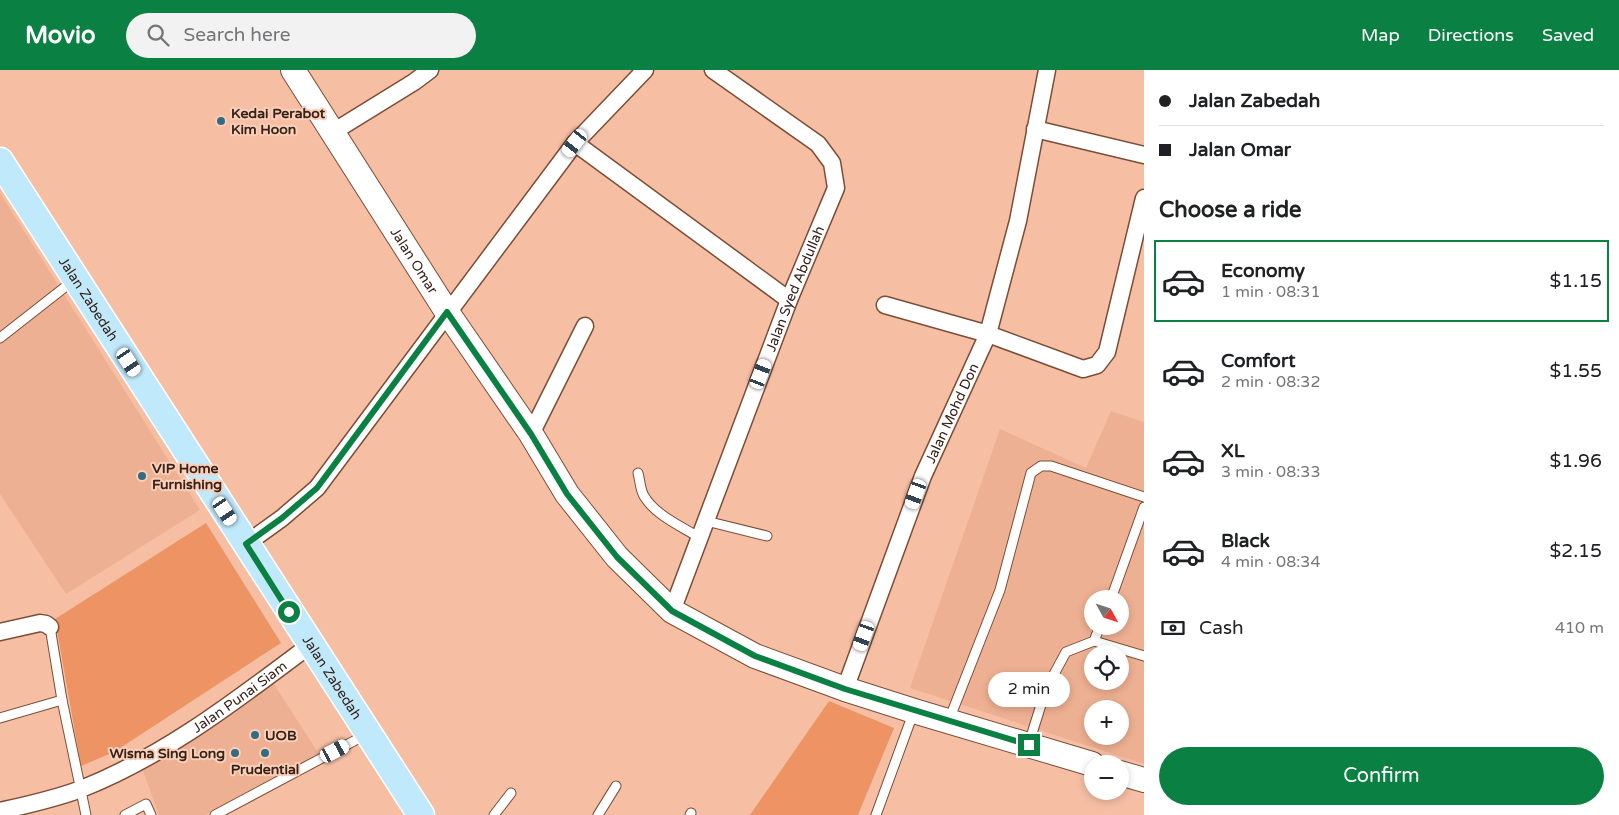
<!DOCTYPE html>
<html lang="en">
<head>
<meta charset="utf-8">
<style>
  :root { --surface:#fff; --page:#f2f2f2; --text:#202124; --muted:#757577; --line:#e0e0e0; --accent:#0b8043 }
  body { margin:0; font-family:"Varela Round",sans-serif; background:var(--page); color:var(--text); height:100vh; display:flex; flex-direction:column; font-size:19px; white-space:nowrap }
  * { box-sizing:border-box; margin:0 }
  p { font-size:16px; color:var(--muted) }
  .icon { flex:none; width:28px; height:28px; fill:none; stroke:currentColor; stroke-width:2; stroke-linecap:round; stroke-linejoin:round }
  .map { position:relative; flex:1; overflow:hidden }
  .side { display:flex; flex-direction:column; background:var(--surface); width:475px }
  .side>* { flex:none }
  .guide { display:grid; align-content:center; height:110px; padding:0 15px; background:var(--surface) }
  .needle { width:32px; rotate:130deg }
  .controls { position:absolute; left:1084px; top:520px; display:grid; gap:10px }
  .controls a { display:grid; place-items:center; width:45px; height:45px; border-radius:50%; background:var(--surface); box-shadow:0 2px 8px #0003; font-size:25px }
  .end { position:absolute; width:22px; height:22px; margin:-11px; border:6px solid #0b8043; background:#fff; box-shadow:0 0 0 2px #fff }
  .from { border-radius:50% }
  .bubble { position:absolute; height:35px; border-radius:18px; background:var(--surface); box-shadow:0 2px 8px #0003; font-size:16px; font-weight:600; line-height:35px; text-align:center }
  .car { position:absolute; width:15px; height:30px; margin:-15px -8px; border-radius:6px; box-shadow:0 0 4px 1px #0007; background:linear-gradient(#fff 24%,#345 0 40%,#fff 0 76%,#345 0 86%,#fff 0) }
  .guide b { display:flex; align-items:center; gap:18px; height:48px; font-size:19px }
  .guide b+b { border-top:1px solid var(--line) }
  .guide i { width:12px; height:12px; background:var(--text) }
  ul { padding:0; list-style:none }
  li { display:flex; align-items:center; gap:15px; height:82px; margin:0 10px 8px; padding:0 5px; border:2px solid transparent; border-radius:0px }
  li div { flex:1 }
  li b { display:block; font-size:19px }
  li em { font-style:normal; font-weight:600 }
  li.selected { border-color:var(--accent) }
  li>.icon { width:45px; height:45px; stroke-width:1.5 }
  h2 { padding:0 15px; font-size:22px; line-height:60px }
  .pay { display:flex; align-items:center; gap:12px; height:55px; padding:0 15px; font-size:19px }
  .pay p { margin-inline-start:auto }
  .cta { display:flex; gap:10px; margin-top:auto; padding:10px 15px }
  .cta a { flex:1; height:58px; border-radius:30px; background:var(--accent); color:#fff; font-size:20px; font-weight:600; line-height:58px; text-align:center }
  header { display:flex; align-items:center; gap:30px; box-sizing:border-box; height:70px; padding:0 25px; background:var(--accent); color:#fff }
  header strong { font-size:24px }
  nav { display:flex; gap:28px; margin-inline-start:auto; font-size:18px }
  .search { width:350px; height:45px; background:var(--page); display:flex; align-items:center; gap:12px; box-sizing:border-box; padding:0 18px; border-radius:28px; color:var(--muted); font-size:19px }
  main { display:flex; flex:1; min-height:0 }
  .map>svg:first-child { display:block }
  .built { fill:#eeb092; fill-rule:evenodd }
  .green { fill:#ed9364 }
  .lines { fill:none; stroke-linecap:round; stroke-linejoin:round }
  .lane-casing { stroke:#7c4d36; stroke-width:11 }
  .street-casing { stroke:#7c4d36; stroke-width:19 }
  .secondary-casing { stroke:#7c4d36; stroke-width:26 }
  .primary-casing { stroke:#fff; stroke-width:29 }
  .lane { stroke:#fff; stroke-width:9 }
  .street { stroke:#fff; stroke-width:16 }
  .secondary { stroke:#fff; stroke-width:24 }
  .primary { stroke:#c1e9fc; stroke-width:26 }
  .route { stroke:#0b8043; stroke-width:6 }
  .poi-dot { fill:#316c84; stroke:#fbcfb9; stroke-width:2 }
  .labels { text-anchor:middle; stroke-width:4; stroke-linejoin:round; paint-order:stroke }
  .poi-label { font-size:14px; font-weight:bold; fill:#372218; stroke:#fbcfb9; text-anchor:start }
  .street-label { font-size:14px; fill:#372218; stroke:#fbcfb9 }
</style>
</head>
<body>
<header>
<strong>Movio</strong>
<div class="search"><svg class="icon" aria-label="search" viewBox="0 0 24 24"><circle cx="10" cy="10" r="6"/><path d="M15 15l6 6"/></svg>Search here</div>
<nav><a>Map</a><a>Directions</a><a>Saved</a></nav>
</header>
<main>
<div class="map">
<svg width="1144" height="745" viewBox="0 0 1144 745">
  <rect width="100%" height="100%" fill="#f6bfa4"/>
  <!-- built -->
  <g class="built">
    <path d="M 0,123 L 200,440 L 66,524 L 0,424 Z"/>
    <path d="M 1111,341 L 1144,352 L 1144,694 L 910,618 L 1000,359 L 1086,398 ZM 1092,529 L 1120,529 L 1120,556 L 1092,556 ZM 1092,584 L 1120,584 L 1120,611 L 1092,611 ZM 1092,639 L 1120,639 L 1120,666 L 1092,666 Z"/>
    <path d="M 272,611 L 319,684 L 205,745 L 159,745 L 142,698 Z"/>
  </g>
  <!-- green -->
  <g class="green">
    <path d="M 206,453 L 281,573 L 114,682 L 81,696 L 55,549 Z"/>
    <path d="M 829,631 L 894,658 L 858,745 L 750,745 Z"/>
  </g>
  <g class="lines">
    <!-- lane casing -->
    <g class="lane-casing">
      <g id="lane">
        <path d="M 0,268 L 74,210"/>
        <path d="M 638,403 C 640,410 640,419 644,426 C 655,445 681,456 700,468"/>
        <path d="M 706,451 L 767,466"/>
        <path d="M 1111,529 L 1144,437"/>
        <path d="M 50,557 L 62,630 L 86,745"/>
        <path d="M 1094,571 L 1144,586"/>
        <path d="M 0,648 L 62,630"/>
        <path d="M 949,650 L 1000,520 L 1031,403 L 1041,396 L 1051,396 L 1144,427"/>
        <path d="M 1029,673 L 1046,619 L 1066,582 L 1094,571 L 1100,556"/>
        <path d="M 125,745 L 146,734 L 151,745"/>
        <path d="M 215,745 L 367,664"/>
        <path d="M 494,745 L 511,723"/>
        <path d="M 598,745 L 616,716"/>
        <path d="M 690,745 L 691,743"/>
        <path d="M 876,745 L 914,641"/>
      </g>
    </g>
    <!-- street casing -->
    <g class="street-casing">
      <g id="street">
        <path d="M 1035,59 L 1144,85"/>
        <path d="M 333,62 L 414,12 L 430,0"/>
        <path d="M 575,73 L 789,230"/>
        <path d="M 885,235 L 988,264 L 1083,299 L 1097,295 L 1107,282 L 1144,128"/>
        <path d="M 531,364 L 585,256"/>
        <path d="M 246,474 L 282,448 L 317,418 L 575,73 L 645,0"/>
        <path id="s1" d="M 672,541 L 789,230 L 836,118 L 832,93 L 818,74 L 713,0"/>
        <path d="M 0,562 L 40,553 L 46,554 L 50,557"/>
        <path id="s2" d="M 845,619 L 923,406 L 988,264 L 1018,151 L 1047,0"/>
        <path id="s3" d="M 0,741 C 27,735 55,729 81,719 C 165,686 238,629 310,575"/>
      </g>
    </g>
    <!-- secondary casing -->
    <g class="secondary-casing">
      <g id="secondary">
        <path id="s4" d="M 293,0 L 447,242 L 531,364 L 567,424 L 617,487 L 672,541 L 755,586 L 845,619 L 914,641 L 1092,694"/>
        <path d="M 1120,703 L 1144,710"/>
      </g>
    </g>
    <!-- primary casing -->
    <g class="primary-casing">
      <g id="primary">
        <path id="s5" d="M 0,91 L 421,745"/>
      </g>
    </g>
    <!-- lane -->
    <use href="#lane" class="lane"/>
    <!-- street -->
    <use href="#street" class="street"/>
    <!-- secondary -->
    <use href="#secondary" class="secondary"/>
    <!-- primary -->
    <use href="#primary" class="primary"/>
  </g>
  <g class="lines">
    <!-- route -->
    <path class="route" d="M 289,542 L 246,474 L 282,448 L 317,418 L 447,242 L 531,364 L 567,424 L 617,487 L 672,541 L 755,586 L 845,619 L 1029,675"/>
  </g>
  <!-- markers -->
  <g class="poi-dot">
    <circle cx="221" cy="51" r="5"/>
    <circle cx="142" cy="406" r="5"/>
    <circle cx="255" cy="665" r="5"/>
    <circle cx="235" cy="683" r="5"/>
    <circle cx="265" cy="683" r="5"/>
  </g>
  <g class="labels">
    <!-- poi labels -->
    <g class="poi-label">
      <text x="231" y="48">Kedai Perabot<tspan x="231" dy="16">Kim Hoon</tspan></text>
      <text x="152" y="403">VIP Home<tspan x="152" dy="16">Furnishing</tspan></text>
      <text x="265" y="670">UOB</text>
      <text x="225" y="688" text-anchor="end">Wisma Sing Long</text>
      <text x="265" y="704" text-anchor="middle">Prudential</text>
    </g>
    <!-- street labels -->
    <g class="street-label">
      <text dy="5" stroke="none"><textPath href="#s4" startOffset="226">Jalan Omar</textPath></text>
      <text dy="5" stroke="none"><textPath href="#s1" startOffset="345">Jalan Syed Abdullah</textPath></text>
      <text dy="5" stroke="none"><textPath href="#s5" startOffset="164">Jalan Zabedah</textPath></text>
      <text dy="5" stroke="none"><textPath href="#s2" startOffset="296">Jalan Mohd Don</textPath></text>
      <text dy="5" stroke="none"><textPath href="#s5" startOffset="614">Jalan Zabedah</textPath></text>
      <text dy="5" stroke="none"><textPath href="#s3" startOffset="268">Jalan Punai Siam</textPath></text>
    </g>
  </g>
</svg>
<div class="controls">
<a><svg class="needle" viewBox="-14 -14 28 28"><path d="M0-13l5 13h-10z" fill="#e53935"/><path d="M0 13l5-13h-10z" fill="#757577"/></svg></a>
<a><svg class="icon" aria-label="locate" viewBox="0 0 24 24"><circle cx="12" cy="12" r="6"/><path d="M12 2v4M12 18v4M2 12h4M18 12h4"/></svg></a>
<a>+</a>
<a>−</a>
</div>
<i class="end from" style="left:289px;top:542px"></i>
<i class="end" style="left:1029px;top:675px"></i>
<div class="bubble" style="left:988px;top:602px;width:82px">2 min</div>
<i class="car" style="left:575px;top:73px;rotate:217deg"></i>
<i class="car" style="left:129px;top:292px;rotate:147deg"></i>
<i class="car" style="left:761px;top:304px;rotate:21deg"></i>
<i class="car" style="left:916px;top:424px;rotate:200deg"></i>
<i class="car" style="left:225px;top:441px;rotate:147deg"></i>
<i class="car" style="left:864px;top:566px;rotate:200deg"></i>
<i class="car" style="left:335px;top:681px;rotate:62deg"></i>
</div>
<section class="side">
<div class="guide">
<b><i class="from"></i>Jalan Zabedah</b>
<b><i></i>Jalan Omar</b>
</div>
<h2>Choose a ride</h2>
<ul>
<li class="selected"><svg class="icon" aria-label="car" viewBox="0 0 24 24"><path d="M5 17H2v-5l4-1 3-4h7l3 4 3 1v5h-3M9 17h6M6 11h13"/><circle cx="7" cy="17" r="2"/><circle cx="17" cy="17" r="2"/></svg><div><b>Economy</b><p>1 min · 08:31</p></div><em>$1.15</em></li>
<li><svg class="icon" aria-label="car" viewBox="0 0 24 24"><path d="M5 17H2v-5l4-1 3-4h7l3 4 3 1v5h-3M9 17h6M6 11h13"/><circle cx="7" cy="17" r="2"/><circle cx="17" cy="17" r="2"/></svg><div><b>Comfort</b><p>2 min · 08:32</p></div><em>$1.55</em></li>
<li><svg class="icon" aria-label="car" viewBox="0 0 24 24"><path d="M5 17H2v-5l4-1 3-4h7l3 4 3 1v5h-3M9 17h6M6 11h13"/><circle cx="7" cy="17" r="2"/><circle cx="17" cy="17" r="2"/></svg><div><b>XL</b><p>3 min · 08:33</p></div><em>$1.96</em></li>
<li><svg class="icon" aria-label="car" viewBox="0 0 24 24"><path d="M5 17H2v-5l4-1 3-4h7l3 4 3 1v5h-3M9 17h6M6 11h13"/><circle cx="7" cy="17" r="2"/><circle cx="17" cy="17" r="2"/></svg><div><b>Black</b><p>4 min · 08:34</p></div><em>$2.15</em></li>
</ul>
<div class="pay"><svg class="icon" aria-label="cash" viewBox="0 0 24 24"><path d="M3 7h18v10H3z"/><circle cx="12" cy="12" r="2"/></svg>Cash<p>410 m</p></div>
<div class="cta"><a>Confirm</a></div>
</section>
</main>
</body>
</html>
